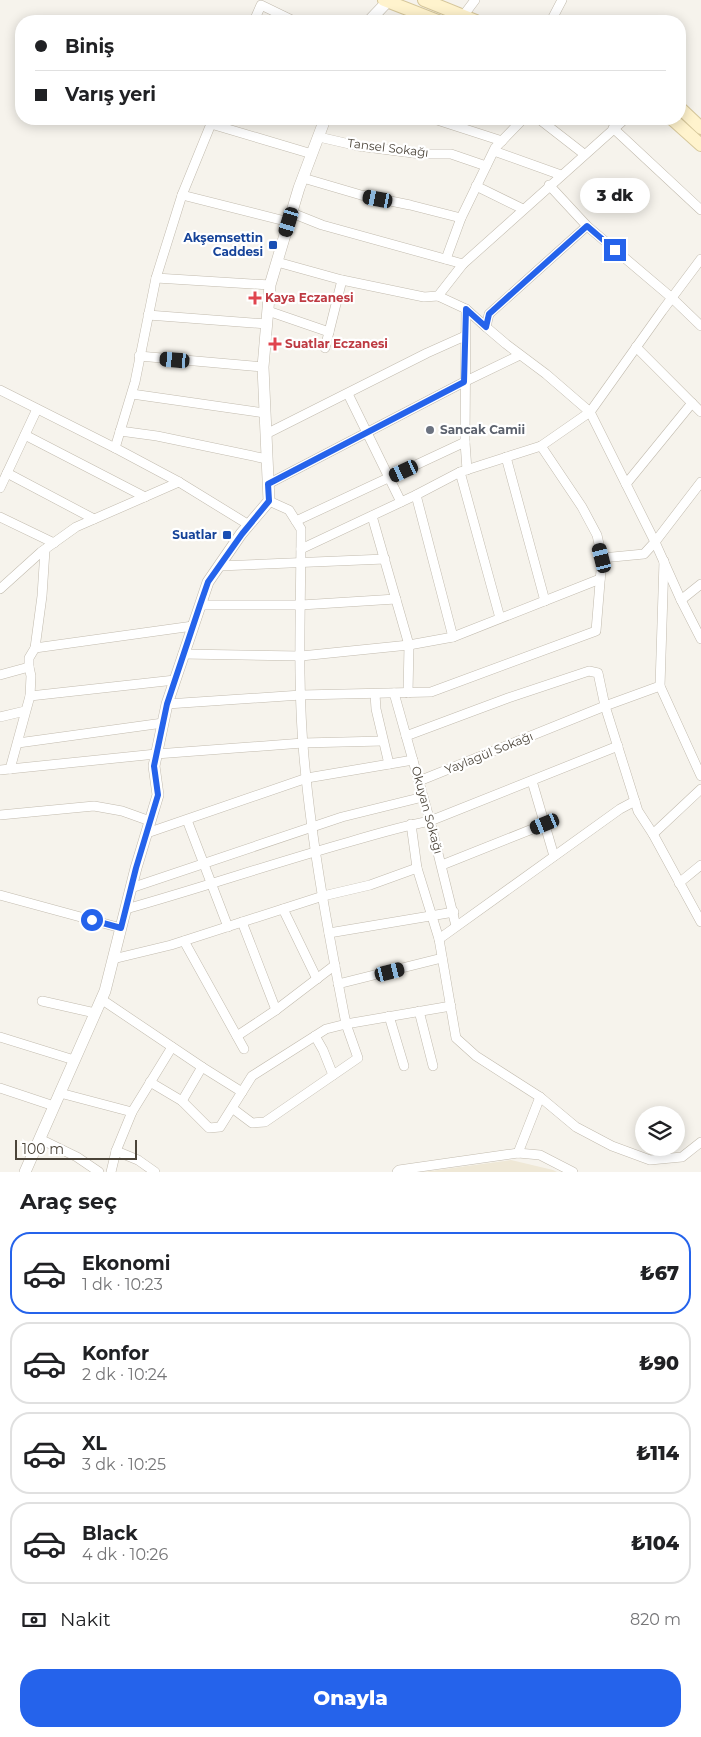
<!DOCTYPE html>
<html lang="tr">
<head>
<meta charset="utf-8">
<style>
  :root { --surface:#fff; --page:#f6f6f6; --text:#202124; --muted:#757577; --line:#e0e0e0; --accent:#2563eb }
  body { margin:0; font-family:Montserrat,sans-serif; background:var(--page); color:var(--text); height:100vh; display:flex; flex-direction:column; font-size:19px; white-space:nowrap }
  * { box-sizing:border-box; margin:0 }
  p { font-size:16px; color:var(--muted) }
  .icon { flex:none; width:28px; height:28px; fill:none; stroke:currentColor; stroke-width:2; stroke-linecap:round; stroke-linejoin:round }
  .map { position:relative; height:1172px; overflow:hidden }
  .sheet { display:flex; flex-direction:column; background:var(--surface); flex:1 }
  .sheet>* { flex:none }
  .banner { position:absolute; left:15px; top:15px; width:671px; height:110px; border-radius:20px; box-shadow:0 2px 12px #0003; display:grid; align-content:center; height:110px; padding:0 20px; background:var(--surface) }
  .buttons { position:absolute; left:635px; top:1106px; display:grid; gap:10px }
  .buttons a { display:grid; place-items:center; width:50px; height:50px; border-radius:50%; background:var(--surface); box-shadow:0 2px 12px #0003; font-size:25px }
  .scale { position:absolute; left:15px; bottom:12px; width:122px; box-sizing:border-box; padding-left:5px; border:2px solid #4b4439; border-top:0; font-size:14px; line-height:18px; white-space:nowrap; color:#4b4439; -webkit-text-stroke:4px #fff; paint-order:stroke }
  .end { position:absolute; width:22px; height:22px; margin:-11px; border:6px solid #2563eb; background:#fff; box-shadow:0 0 0 2px #fff }
  .from { border-radius:50% }
  .bubble { position:absolute; height:35px; border-radius:18px; background:var(--surface); box-shadow:0 2px 12px #0003; font-size:16px; font-weight:800; line-height:35px; text-align:center }
  .car { position:absolute; width:15px; height:30px; margin:-15px -8px; border-radius:6px; box-shadow:0 0 4px 1px #0007; background:linear-gradient(#222 24%,#8ab4d8 0 40%,#222 0 76%,#8ab4d8 0 86%,#222 0) }
  .banner b { display:flex; align-items:center; gap:18px; height:48px; font-size:19px }
  .banner b+b { border-top:1px solid var(--line) }
  .banner i { width:12px; height:12px; background:var(--text) }
  ul { padding:0; list-style:none }
  li { display:flex; align-items:center; gap:15px; height:82px; margin:0 10px 8px; padding:0 10px; border:2px solid var(--line); border-radius:20px }
  li div { flex:1 }
  li b { display:block; font-size:19px }
  li em { font-style:normal; font-weight:800 }
  li.on { border-color:var(--accent) }
  li>.icon { width:45px; height:45px; stroke-width:1.5 }
  h2 { padding:0 20px; font-size:22px; line-height:60px }
  .pay { display:flex; align-items:center; gap:12px; height:55px; padding:0 20px; font-size:19px }
  .pay p { margin-inline-start:auto }
  .button { display:flex; gap:10px; margin-top:auto; padding:10px 20px }
  .button a { flex:1; height:58px; border-radius:20px; background:var(--accent); color:#fff; font-size:20px; font-weight:800; line-height:58px; text-align:center }
  .map>svg:first-child { display:block }
  .education { fill:#efe8d6 }
  .lines { fill:none; stroke-linecap:round; stroke-linejoin:round }
  .minor-casing { stroke:#c2bbae; stroke-width:10 }
  .tertiary-casing { stroke:#c2bbae; stroke-width:12 }
  .secondary-casing { stroke:#d6c79b; stroke-width:14 }
  .minor { stroke:#fff; stroke-width:9 }
  .tertiary { stroke:#fff; stroke-width:11 }
  .secondary { stroke:#fff3cd; stroke-width:12 }
  .route { stroke:#2563eb; stroke-width:6 }
  .transit-dot { fill:#1a4fb4; stroke:#fff; stroke-width:2 }
  .health-dot { fill:#e0444e; stroke:#fff; stroke-width:2 }
  .worship-dot { fill:#6b7280; stroke:#fff; stroke-width:2 }
  .labels { text-anchor:middle; stroke-width:4.5; stroke-linejoin:round; paint-order:stroke }
  .street-label { font-size:12px; fill:#4b4439; stroke:#fff }
  .transit-label { font-size:12px; font-weight:bold; fill:#164399; stroke:#fff; text-anchor:end }
  .health-label { font-size:12px; font-weight:bold; fill:#be3a42; stroke:#fff; text-anchor:start }
  .worship-label { font-size:12px; font-weight:bold; fill:#5b616d; stroke:#fff; text-anchor:start }
</style>
</head>
<body>
<div class="map">
<svg width="701" height="1172" viewBox="0 0 701 1172">
  <rect width="100%" height="100%" fill="#f6f3ec"/>
  <!-- education -->
  <path class="education" d="M 511,1160 L 553,1170 L 557,1172 L 423,1172 Z"/>
  <g class="lines">
    <!-- minor casing -->
    <g class="minor-casing">
      <g id="minor">
        <path d="M 463,16 L 475,0"/>
        <path d="M 254,21 L 261,5 L 294,21"/>
        <path d="M 551,21 L 562,0"/>
        <path d="M 434,119 L 502,141"/>
        <path d="M 539,119 L 584,154"/>
        <path d="M 211,124 L 312,154"/>
        <path d="M 613,128 L 701,210"/>
        <path d="M 319,137 L 358,146 L 421,154 L 451,154 L 486,166"/>
        <path d="M 494,151 L 561,175"/>
        <path d="M 303,178 L 361,195 L 410,205 L 461,218"/>
        <path d="M 549,185 L 587,226 L 672,298 L 701,326"/>
        <path d="M 476,186 L 523,209"/>
        <path d="M 182,195 L 289,222"/>
        <path d="M 292,213 L 322,225 L 463,264 L 625,119"/>
        <path d="M 587,226 L 489,314 L 486,327 L 506,344 L 546,374 L 590,412 L 655,542 L 644,554 L 602,558"/>
        <path d="M 446,259 L 461,218 L 495,148 L 523,119"/>
        <path d="M 277,262 L 342,280 L 424,297 L 438,296"/>
        <path d="M 463,264 L 438,296 L 466,309 L 486,327"/>
        <path d="M 156,278 L 270,285"/>
        <path d="M 466,309 L 465,442 L 467,470"/>
        <path d="M 268,311 L 329,332"/>
        <path d="M 148,315 L 267,324"/>
        <path d="M 636,347 L 701,412"/>
        <path d="M 325,348 L 342,280"/>
        <path d="M 139,356 L 263,367"/>
        <path d="M 0,390 L 119,450 L 179,482 L 249,525"/>
        <path d="M 132,394 L 265,413"/>
        <path d="M 348,394 L 401,502"/>
        <path d="M 120,431 L 157,436 L 267,459"/>
        <path d="M 266,434 L 427,353 L 465,336"/>
        <path d="M 25,435 L 145,497"/>
        <path d="M 115,448 L 135,382 L 156,278 L 182,195 L 213,119"/>
        <path d="M 506,457 L 545,601"/>
        <path d="M 460,472 L 500,618"/>
        <path d="M 7,473 L 94,519"/>
        <path d="M 701,482 L 655,542 L 681,600 L 701,639"/>
        <path d="M 268,484 L 464,382 L 520,355"/>
        <path d="M 626,484 L 692,403"/>
        <path d="M 0,488 L 37,409"/>
        <path d="M 416,495 L 453,637"/>
        <path d="M 269,501 L 289,510 L 301,529 C 301,605 297,682 304,757 C 312,847 329,936 346,1024 L 451,1006"/>
        <path d="M 372,516 L 409,645 L 408,693"/>
        <path d="M 0,517 L 54,543"/>
        <path d="M 296,521 L 465,442"/>
        <path d="M 301,549 L 416,495 L 460,472 L 541,446 L 590,412 L 662,311 L 701,259"/>
        <path d="M 664,561 L 660,686 L 701,776"/>
        <path d="M 219,566 L 385,559"/>
        <path d="M 0,589 L 41,552 L 76,527 L 179,482"/>
        <path d="M 681,600 L 701,584"/>
        <path d="M 200,605 L 301,605 L 396,599"/>
        <path d="M 35,648 L 193,626"/>
        <path d="M 183,654 L 301,656 L 409,645 L 453,637 L 600,579"/>
        <path d="M 0,675 L 29,667"/>
        <path d="M 394,693 L 430,821 L 456,926"/>
        <path d="M 375,694 L 376,709 L 389,764"/>
        <path d="M 30,696 L 175,680"/>
        <path d="M 167,704 L 301,695 L 431,692 L 596,631 L 602,558 L 597,535 L 582,507 L 541,446"/>
        <path d="M 0,717 L 25,711"/>
        <path d="M 406,736 L 508,698 L 589,671 L 598,673 L 605,706 L 638,811 L 653,834 L 701,922"/>
        <path d="M 18,743 L 163,723"/>
        <path d="M 10,769 L 30,696 L 31,676 L 29,667 L 29,658 L 35,648 L 42,596 L 45,550"/>
        <path d="M 0,770 L 156,754 L 303,743 L 383,741"/>
        <path d="M 419,781 L 605,706 L 660,686"/>
        <path d="M 532,781 L 554,856"/>
        <path d="M 0,815 L 94,806 L 122,811 L 150,821"/>
        <path d="M 187,820 L 228,927"/>
        <path d="M 411,824 L 417,868 L 439,939 L 456,1038 L 476,1056 L 540,1097 L 576,1127 L 612,1146 L 650,1160 L 682,1157 L 701,1142"/>
        <path d="M 147,833 L 307,778 L 413,760"/>
        <path d="M 653,834 L 701,789"/>
        <path d="M 442,865 L 545,824"/>
        <path d="M 679,883 L 701,865"/>
        <path d="M 131,888 L 342,817 L 423,797"/>
        <path d="M 0,895 L 121,928"/>
        <path d="M 126,909 C 201,888 274,863 349,842 C 376,834 403,826 430,821 L 618,746"/>
        <path d="M 283,909 L 317,979"/>
        <path d="M 242,922 L 276,1010"/>
        <path d="M 329,933 L 454,912"/>
        <path d="M 439,939 L 620,809 L 635,801"/>
        <path d="M 184,941 L 244,1049"/>
        <path d="M 113,959 L 171,945 L 323,896 L 370,885 L 417,868"/>
        <path d="M 338,984 L 442,958"/>
        <path d="M 101,999 L 202,1067 L 182,1101"/>
        <path d="M 42,1001 L 95,1013"/>
        <path d="M 419,1011 L 433,1066"/>
        <path d="M 389,1016 L 404,1066"/>
        <path d="M 237,1036 L 276,1010 L 335,965"/>
        <path d="M 315,1036 L 323,1050 L 333,1075"/>
        <path d="M 0,1037 L 74,1060"/>
        <path d="M 202,1067 L 242,1092"/>
        <path d="M 150,1082 L 182,1101 L 209,1128 L 220,1127 L 252,1076 L 326,1029 L 346,1024 L 358,1058 L 265,1122 L 252,1123 L 232,1108"/>
        <path d="M 0,1088 L 54,1106"/>
        <path d="M 60,1093 L 132,1112"/>
        <path d="M 40,1139 L 77,1157 L 99,1172"/>
        <path d="M 116,1151 L 138,1160 L 155,1172"/>
        <path d="M 518,1153 L 540,1097"/>
        <path d="M 111,1172 L 116,1151 L 132,1112 L 172,1047"/>
        <path d="M 397,1172 L 399,1170 L 518,1153 L 540,1155 L 573,1172"/>
      </g>
    </g>
    <!-- tertiary casing -->
    <g class="tertiary-casing">
      <g id="tertiary">
        <path d="M 369,21 L 389,0"/>
        <path d="M 25,1172 L 105,991 L 136,868 L 158,795 L 154,766 L 167,704 L 208,582 L 241,534 L 269,501 L 263,367 L 270,285 L 299,188 L 325,119"/>
      </g>
    </g>
    <!-- secondary casing -->
    <g class="secondary-casing">
      <g id="secondary">
        <path d="M 384,0 L 438,21"/>
        <path d="M 424,0 L 476,21"/>
        <path d="M 680,108 L 701,128"/>
        <path d="M 672,119 L 701,145"/>
      </g>
    </g>
    <!-- minor -->
    <use href="#minor" class="minor"/>
    <!-- tertiary -->
    <use href="#tertiary" class="tertiary"/>
    <!-- secondary -->
    <use href="#secondary" class="secondary"/>
  </g>
  <g class="lines">
    <!-- route -->
    <path class="route" d="M 92,920 L 121,928 L 136,868 L 158,795 L 154,766 L 167,704 L 200,605 L 208,582 L 242,534 L 269,501 L 268,484 L 464,382 L 466,309 L 486,327 L 489,314 L 587,226 L 615,250"/>
  </g>
  <!-- markers -->
  <g class="transit-dot">
    <rect x="268" y="240" width="10" height="10" rx="2.5"/>
    <rect x="222" y="530" width="10" height="10" rx="2.5"/>
  </g>
  <g class="health-dot">
    <path d="M252.5 290.5h5v5h5v5h-5v5h-5v-5h-5v-5h5z"/>
    <path d="M272.5 336.5h5v5h5v5h-5v5h-5v-5h-5v-5h5z"/>
  </g>
  <circle class="worship-dot" cx="430" cy="430" r="5"/>
  <g class="labels">
    <!-- street labels -->
    <g class="street-label">
      <text transform="translate(388 148) rotate(7)" y="4">Tansel Sokağı</text>
      <text transform="translate(489 753) rotate(-22)" y="4">Yaylagül Sokağı</text>
      <text transform="translate(427 810) rotate(75)" y="4">Okuyan Sokağı</text>
    </g>
    <!-- transit labels -->
    <g class="transit-label">
      <text x="263" y="242">Akşemsettin<tspan x="263" dy="14">Caddesi</tspan></text>
      <text x="217" y="539">Suatlar</text>
    </g>
    <!-- health labels -->
    <g class="health-label">
      <text x="265" y="302">Kaya Eczanesi</text>
      <text x="285" y="348">Suatlar Eczanesi</text>
    </g>
    <!-- worship labels -->
    <g class="worship-label">
      <text x="440" y="434">Sancak Camii</text>
    </g>
  </g>
</svg>
<div class="buttons">
<a><svg class="icon" aria-label="layers" viewBox="0 0 24 24"><path d="M12 4l9 5-9 5-9-5zM3 14l9 5 9-5"/></svg></a>
</div>
<div class="scale">100 m</div>
<i class="end from" style="left:92px;top:920px"></i>
<i class="end" style="left:615px;top:250px"></i>
<div class="bubble" style="left:580px;top:178px;width:70px">3 dk</div>
<i class="car" style="left:378px;top:199px;rotate:281deg"></i>
<i class="car" style="left:289px;top:222px;rotate:197deg"></i>
<i class="car" style="left:175px;top:360px;rotate:275deg"></i>
<i class="car" style="left:404px;top:471px;rotate:245deg"></i>
<i class="car" style="left:602px;top:558px;rotate:346deg"></i>
<i class="car" style="left:545px;top:824px;rotate:248deg"></i>
<i class="car" style="left:390px;top:972px;rotate:76deg"></i>
<div class="banner">
<b><i class="from"></i>Biniş</b>
<b><i></i>Varış yeri</b>
</div>
</div>
<section class="sheet">
<h2>Araç seç</h2>
<ul>
<li class="on"><svg class="icon" aria-label="car" viewBox="0 0 24 24"><path d="M5 17H2v-5l4-1 3-4h7l3 4 3 1v5h-3M9 17h6M6 11h13"/><circle cx="7" cy="17" r="2"/><circle cx="17" cy="17" r="2"/></svg><div><b>Ekonomi</b><p>1 dk · 10:23</p></div><em>₺67</em></li>
<li><svg class="icon" aria-label="car" viewBox="0 0 24 24"><path d="M5 17H2v-5l4-1 3-4h7l3 4 3 1v5h-3M9 17h6M6 11h13"/><circle cx="7" cy="17" r="2"/><circle cx="17" cy="17" r="2"/></svg><div><b>Konfor</b><p>2 dk · 10:24</p></div><em>₺90</em></li>
<li><svg class="icon" aria-label="car" viewBox="0 0 24 24"><path d="M5 17H2v-5l4-1 3-4h7l3 4 3 1v5h-3M9 17h6M6 11h13"/><circle cx="7" cy="17" r="2"/><circle cx="17" cy="17" r="2"/></svg><div><b>XL</b><p>3 dk · 10:25</p></div><em>₺114</em></li>
<li><svg class="icon" aria-label="car" viewBox="0 0 24 24"><path d="M5 17H2v-5l4-1 3-4h7l3 4 3 1v5h-3M9 17h6M6 11h13"/><circle cx="7" cy="17" r="2"/><circle cx="17" cy="17" r="2"/></svg><div><b>Black</b><p>4 dk · 10:26</p></div><em>₺104</em></li>
</ul>
<div class="pay"><svg class="icon" aria-label="cash" viewBox="0 0 24 24"><path d="M3 7h18v10H3z"/><circle cx="12" cy="12" r="2"/></svg>Nakit<p>820 m</p></div>
<div class="button"><a>Onayla</a></div>
</section>
</body>
</html>
